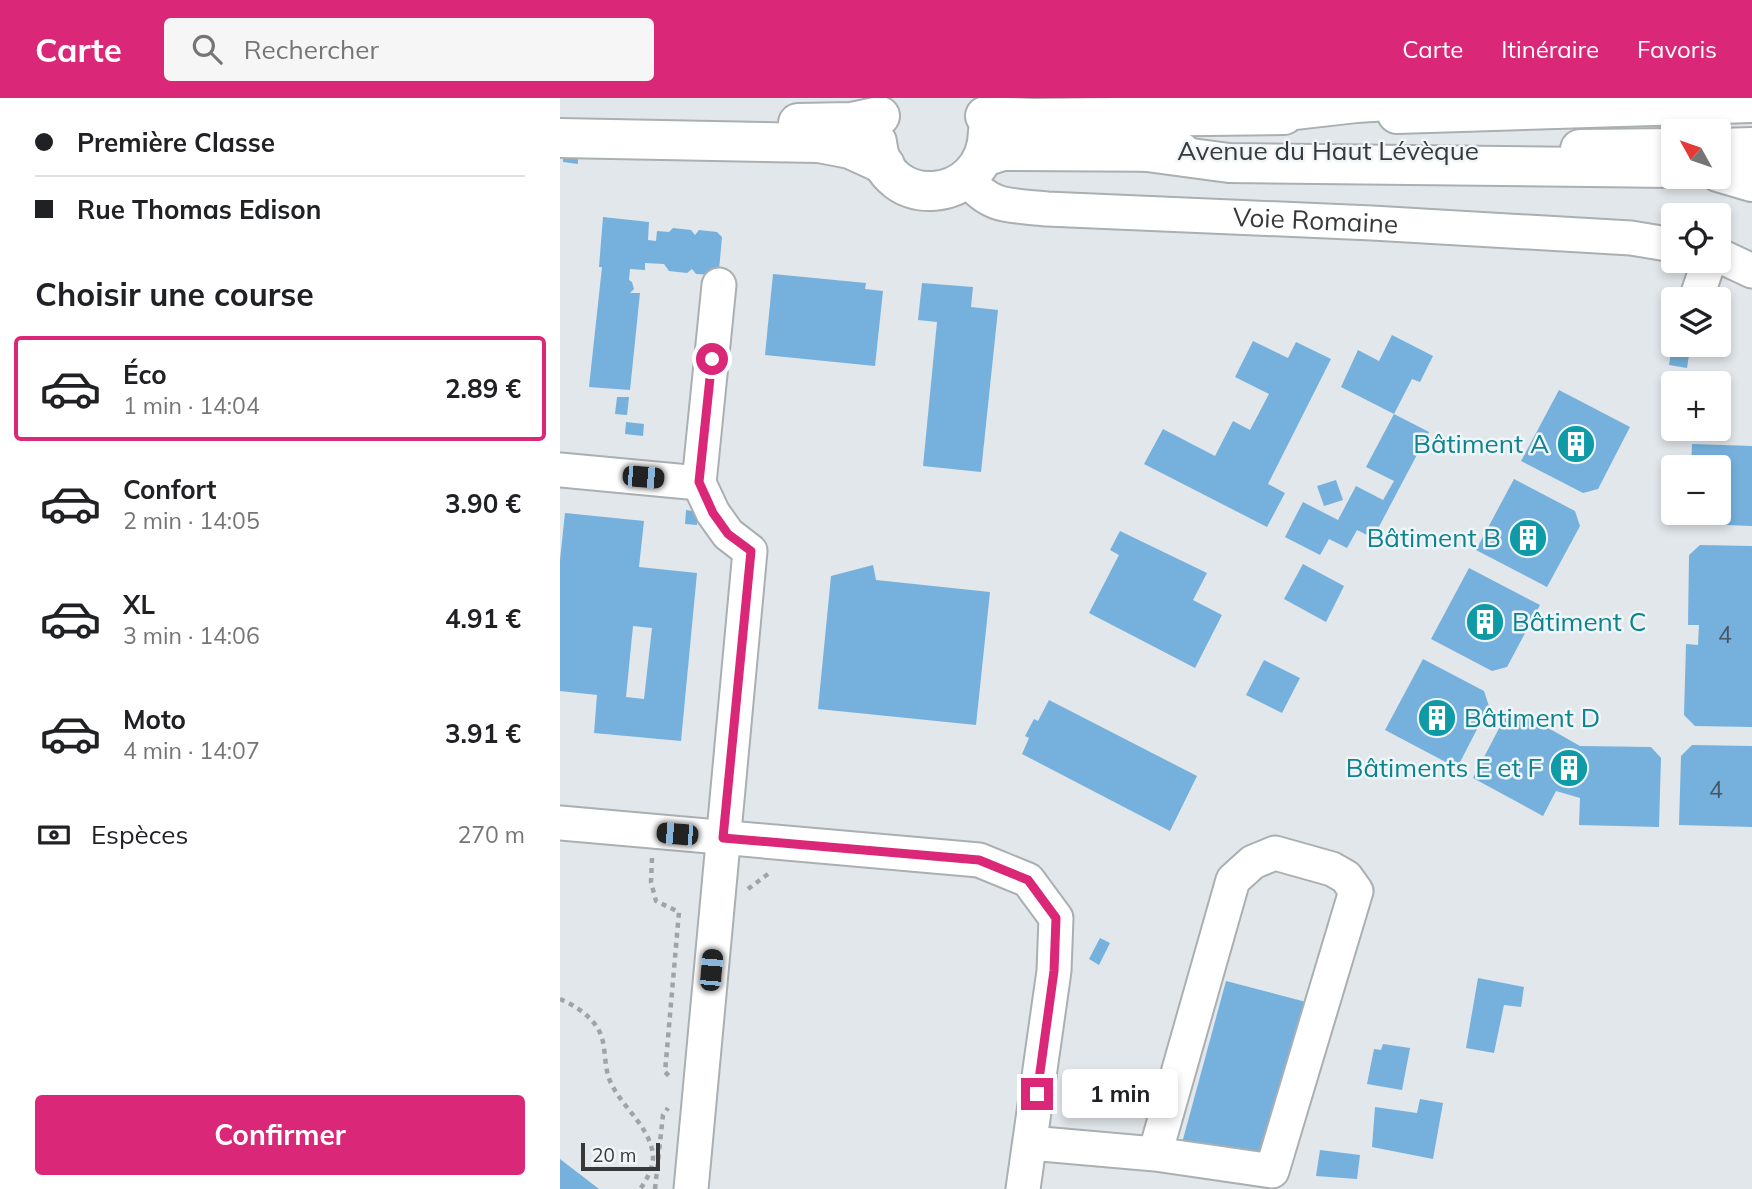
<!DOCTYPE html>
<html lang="fr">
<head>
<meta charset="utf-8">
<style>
  :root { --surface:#fff; --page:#f6f6f6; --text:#202124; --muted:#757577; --line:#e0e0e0; --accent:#db2777 }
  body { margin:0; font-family:Mulish,sans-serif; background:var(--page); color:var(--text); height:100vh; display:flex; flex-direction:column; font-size:26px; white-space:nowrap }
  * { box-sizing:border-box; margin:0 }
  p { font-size:23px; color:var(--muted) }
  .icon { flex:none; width:38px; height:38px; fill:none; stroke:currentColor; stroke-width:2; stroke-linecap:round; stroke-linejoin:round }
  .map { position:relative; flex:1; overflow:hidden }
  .side { display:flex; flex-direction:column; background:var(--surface); width:560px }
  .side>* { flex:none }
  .hud { display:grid; align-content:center; height:154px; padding:0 35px; background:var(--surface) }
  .needle { width:46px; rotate:310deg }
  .buttons { position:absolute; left:1101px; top:21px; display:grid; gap:14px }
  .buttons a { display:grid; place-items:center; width:70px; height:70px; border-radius:7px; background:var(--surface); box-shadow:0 4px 10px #0003; font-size:35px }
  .scale { position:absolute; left:21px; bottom:18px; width:79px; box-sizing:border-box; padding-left:7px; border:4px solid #363839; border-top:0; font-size:19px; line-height:24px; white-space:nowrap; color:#363839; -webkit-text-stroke:5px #f0f5f8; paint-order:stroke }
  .end { position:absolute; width:32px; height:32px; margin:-16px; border:9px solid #db2777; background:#fff; box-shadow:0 0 0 4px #fff }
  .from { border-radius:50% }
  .bubble { position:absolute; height:49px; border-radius:7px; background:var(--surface); box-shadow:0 4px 10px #0003; font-size:23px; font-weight:700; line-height:49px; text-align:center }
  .car { position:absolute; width:21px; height:42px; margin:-21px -10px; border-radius:9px; box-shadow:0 0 5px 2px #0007; background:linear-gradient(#222 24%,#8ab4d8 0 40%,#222 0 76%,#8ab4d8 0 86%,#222 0) }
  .hud b { display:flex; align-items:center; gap:24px; height:66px; font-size:26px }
  .hud b+b { border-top:2px solid var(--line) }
  .hud i { width:18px; height:18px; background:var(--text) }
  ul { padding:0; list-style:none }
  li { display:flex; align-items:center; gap:21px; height:105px; margin:0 14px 10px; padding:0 21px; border:4px solid transparent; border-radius:7px }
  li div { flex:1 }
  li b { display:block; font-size:26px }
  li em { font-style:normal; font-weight:700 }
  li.current { border-color:var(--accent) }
  li>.icon { width:63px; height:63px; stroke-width:1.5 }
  h2 { padding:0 35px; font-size:32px; line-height:84px }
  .pay { display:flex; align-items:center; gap:18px; height:77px; padding:0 35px; font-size:26px }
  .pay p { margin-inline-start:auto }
  .action { display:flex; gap:14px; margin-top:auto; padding:14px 35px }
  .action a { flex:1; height:80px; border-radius:7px; background:var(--accent); color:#fff; font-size:28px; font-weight:700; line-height:80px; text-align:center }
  header { display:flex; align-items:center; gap:42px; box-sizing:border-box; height:98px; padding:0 35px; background:var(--accent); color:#fff }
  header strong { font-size:33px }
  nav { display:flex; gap:38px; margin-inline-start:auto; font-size:24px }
  .search { width:490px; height:63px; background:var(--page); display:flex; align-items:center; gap:18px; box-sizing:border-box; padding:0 24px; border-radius:7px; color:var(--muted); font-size:26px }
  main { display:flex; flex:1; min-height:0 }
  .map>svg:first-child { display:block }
  .building { fill:#75b1dc; fill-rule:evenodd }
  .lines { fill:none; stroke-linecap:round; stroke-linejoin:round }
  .minor-casing { stroke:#aaafb2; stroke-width:37 }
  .major-casing { stroke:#aaafb2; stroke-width:42 }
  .highway-casing { stroke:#aaafb2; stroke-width:42 }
  .path { stroke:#a0a4a7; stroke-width:4.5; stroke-dasharray:5 5; stroke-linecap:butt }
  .minor { stroke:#fff; stroke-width:33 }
  .major { stroke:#fff; stroke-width:38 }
  .highway { stroke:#fff; stroke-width:38 }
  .route { stroke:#db2777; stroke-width:9 }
  .labels { text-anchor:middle; stroke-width:5; stroke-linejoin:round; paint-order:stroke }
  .number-label { font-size:23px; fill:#465662 }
  .street-label { font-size:26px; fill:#363839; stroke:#f0f5f8 }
  .culture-label { font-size:26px; fill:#0d838f; stroke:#f0f5f8; text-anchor:end }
</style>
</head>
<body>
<header>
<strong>Carte</strong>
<div class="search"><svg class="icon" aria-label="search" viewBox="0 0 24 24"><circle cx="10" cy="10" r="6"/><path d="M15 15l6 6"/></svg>Rechercher</div>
<nav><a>Carte</a><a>Itinéraire</a><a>Favoris</a></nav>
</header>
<main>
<section class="side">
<div class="hud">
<b><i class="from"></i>Première Classe</b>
<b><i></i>Rue Thomas Edison</b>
</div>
<h2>Choisir une course</h2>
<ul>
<li class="current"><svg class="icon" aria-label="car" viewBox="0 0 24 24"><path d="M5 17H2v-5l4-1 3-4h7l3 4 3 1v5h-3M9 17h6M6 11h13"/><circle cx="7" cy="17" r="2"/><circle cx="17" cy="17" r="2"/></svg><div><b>Éco</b><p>1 min · 14:04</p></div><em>2.89 €</em></li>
<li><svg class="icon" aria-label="car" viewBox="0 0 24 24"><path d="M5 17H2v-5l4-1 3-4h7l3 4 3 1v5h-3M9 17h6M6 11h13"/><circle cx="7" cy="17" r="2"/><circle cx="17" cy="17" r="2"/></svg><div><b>Confort</b><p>2 min · 14:05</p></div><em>3.90 €</em></li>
<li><svg class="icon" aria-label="car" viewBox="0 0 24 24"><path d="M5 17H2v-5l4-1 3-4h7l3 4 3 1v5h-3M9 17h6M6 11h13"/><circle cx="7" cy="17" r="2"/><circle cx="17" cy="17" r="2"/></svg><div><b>XL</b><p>3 min · 14:06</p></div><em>4.91 €</em></li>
<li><svg class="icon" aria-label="car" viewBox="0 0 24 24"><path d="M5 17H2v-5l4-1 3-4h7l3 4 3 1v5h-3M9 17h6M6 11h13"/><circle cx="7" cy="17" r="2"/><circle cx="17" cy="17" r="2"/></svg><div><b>Moto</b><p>4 min · 14:07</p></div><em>3.91 €</em></li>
</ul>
<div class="pay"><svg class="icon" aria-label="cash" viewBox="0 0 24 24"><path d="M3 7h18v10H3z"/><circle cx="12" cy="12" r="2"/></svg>Espèces<p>270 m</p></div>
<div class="action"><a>Confirmer</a></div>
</section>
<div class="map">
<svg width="1192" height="1091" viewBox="0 0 1192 1091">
  <rect width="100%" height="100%" fill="#e2e7eb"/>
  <!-- building -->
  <g class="building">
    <path d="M 3,59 L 18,60 L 18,66 L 3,64 Z"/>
    <path d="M 43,119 L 89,124 L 88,142 L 96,143 L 97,133 L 109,134 L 113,130 L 131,132 L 135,137 L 139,132 L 157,134 L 162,139 L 159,172 L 154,177 L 136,176 L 132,171 L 127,175 L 109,173 L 104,166 L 85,165 L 85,172 L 70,171 L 69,182 L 72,184 L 74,191 L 70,195 L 80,195 L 70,292 L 29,289 L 42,169 L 39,169 Z"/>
    <path d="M 213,176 L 306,185 L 305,191 L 323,193 L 315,268 L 205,257 Z"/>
    <path d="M 362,185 L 413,189 L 411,209 L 438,212 L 421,374 L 363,368 L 377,224 L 358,222 Z"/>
    <path d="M 832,237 L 873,258 L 860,284 L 852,281 L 834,316 L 869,334 L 813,440 L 797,432 L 787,450 L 769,441 L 760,457 L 725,439 L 743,404 L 778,422 L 796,388 L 823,402 L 834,383 L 806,369 L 834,316 L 781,289 L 798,252 L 819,263 Z"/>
    <path d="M 693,243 L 728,260 L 736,244 L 771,261 L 708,386 L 725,395 L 707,429 L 584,366 L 603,331 L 655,358 L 673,323 L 690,332 L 709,296 L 675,279 Z"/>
    <path d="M 1111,254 L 1129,257 L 1127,270 L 1109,267 Z"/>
    <path d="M 999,292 L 1070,329 L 1038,391 L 1023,395 L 961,363 Z"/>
    <path d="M 57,299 L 69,299 L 67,317 L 55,316 Z"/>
    <path d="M 66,324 L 84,326 L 83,338 L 65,336 Z"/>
    <path d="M 1132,346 L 1192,348 L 1192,428 L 1140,426 L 1130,415 L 1158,415 L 1158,369 L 1131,369 Z"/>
    <path d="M 954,381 L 1015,413 L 1020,428 L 987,489 L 916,452 Z"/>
    <path d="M 776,382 L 783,402 L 764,408 L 757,388 Z"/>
    <path d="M 126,412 L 138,414 L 137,427 L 125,426 Z"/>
    <path d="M 5,415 L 84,423 L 79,469 L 137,475 L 121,643 L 34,635 L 37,597 L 0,593 L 0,462 ZM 73,528 L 92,530 L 84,601 L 66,599 Z"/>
    <path d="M 560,433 L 647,475 L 633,502 L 662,517 L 635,570 L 529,515 L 559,457 L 550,452 Z"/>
    <path d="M 1140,447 L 1192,448 L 1192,629 L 1135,628 L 1124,617 L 1126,546 L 1138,547 L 1139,527 L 1128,527 L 1129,457 Z"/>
    <path d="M 743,466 L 784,488 L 766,524 L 724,501 Z"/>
    <path d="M 313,467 L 316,482 L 430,494 L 416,627 L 258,611 L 271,478 Z"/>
    <path d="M 909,470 L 980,507 L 947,569 L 932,573 L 871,541 Z"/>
    <path d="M 863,561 L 924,593 L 929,608 L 897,670 L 825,632 Z"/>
    <path d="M 704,562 L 740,580 L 722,615 L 686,597 Z"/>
    <path d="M 489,602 L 637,678 L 610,733 L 462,656 L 469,640 L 465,638 L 474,621 L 478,623 Z"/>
    <path d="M 960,614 L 1020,648 L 1091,649 L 1101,660 L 1099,729 L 1019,727 L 1020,700 L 996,693 L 983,718 L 913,680 L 945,619 Z"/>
    <path d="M 1132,647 L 1192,648 L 1192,729 L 1119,727 L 1121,658 Z"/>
    <path d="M 540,840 L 550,845 L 539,867 L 529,861 Z"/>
    <path d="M 918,880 L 964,889 L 961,909 L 944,907 L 934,955 L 906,950 Z"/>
    <path d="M 666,883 L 746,904 L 702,1066 L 622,1045 Z"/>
    <path d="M 823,946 L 850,950 L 842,992 L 807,986 L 814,951 L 821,952 Z"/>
    <path d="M 860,1001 L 883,1005 L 873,1061 L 812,1049 L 815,1009 L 857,1015 Z"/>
    <path d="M 760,1052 L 800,1057 L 797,1081 L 756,1078 Z"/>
    <path d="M 0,1061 L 39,1091 L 0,1091 Z"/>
  </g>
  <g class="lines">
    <!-- minor casing -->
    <g class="minor-casing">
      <g id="minor">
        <path id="s1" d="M 408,81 C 430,111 452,107 487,111 L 812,125 L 1071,140 L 1113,147"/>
        <path d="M 1158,157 L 1192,173"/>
        <path d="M 1136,201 L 1149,163"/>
        <path d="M 0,372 L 139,385"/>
        <path d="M 0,725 L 419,762 L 468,782 L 496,820 L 494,873 L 463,1091"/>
        <path d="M 470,1045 L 595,1056 L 673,782 L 693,764 L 715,755 L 772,771 L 786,779 L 796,793 L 712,1073 L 595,1056"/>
        <path d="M 131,1091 L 190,453 L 168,436 L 153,415 L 139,385 L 159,187"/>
      </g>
    </g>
    <!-- major casing -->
    <g class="major-casing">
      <g id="major">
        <path d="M 837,16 L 1192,5"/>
        <path d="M 425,18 L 473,20 L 724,17"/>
        <path d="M 238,25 L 291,24 L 320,18"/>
        <path d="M 0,40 L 259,45 L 290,51 L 325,67"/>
        <path d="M 317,44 C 323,114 427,108 428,33"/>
        <path d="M 1158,50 L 1192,49"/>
        <path d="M 1020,51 L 1113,50"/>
        <path d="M 424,59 L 443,53 L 621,54"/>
      </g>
    </g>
    <!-- highway casing -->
    <g class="highway-casing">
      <g id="highway">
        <path d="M 691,17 L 796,5 L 878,0"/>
        <path d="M 587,54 L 669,65 L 1113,70"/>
        <path d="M 1158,74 L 1192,84"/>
      </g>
    </g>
    <!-- path -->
    <g class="path">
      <path d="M 92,760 L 91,784 L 96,803 L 119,814 L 105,974 L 112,981"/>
      <path d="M 188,791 L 212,773"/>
      <path d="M 0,901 C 14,907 30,917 38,931 C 47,945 43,967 50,983 C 61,1008 85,1024 92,1051 C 96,1063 88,1081 80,1091"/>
      <path d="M 95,1091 L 103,1017 L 108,1010"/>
    </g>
    <!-- minor -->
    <use href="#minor" class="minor"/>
    <!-- major -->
    <use href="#major" class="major"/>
    <!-- highway -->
    <use href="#highway" class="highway"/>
  </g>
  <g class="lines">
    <!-- route -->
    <path class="route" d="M 152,261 L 139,384 L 153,415 L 168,436 L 191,453 L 163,740 L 419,762 L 468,782 L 496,820 L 494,873 L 477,996"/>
  </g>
  <!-- icons -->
  <defs>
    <g id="building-disc" transform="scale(2.0125)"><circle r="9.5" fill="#0f9aa8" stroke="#f0f5f8"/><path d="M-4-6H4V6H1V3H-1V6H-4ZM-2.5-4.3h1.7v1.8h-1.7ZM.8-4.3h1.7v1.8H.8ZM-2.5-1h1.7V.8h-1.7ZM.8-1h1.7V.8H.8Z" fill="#fff"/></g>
  </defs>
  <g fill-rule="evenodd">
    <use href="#building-disc" x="1016" y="346"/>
    <use href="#building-disc" x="968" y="440"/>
    <use href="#building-disc" x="925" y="524"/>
    <use href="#building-disc" x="877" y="620"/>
    <use href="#building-disc" x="1009" y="670"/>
  </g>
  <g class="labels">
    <!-- number labels -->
    <g class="number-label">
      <text x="1165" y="545">4</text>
      <text x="1156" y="700">4</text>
    </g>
    <!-- street labels -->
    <g class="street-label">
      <text x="768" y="62">Avenue du Haut Lévèque</text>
      <text dy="9" stroke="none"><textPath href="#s1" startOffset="357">Voie Romaine</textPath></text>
    </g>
    <!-- culture labels -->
    <g class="culture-label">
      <text x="989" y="355">Bâtiment A</text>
      <text x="941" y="449">Bâtiment B</text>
      <text x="952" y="533" text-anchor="start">Bâtiment C</text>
      <text x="904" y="629" text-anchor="start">Bâtiment D</text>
      <text x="982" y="679">Bâtiments E et F</text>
    </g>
  </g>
</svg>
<div class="buttons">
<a><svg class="needle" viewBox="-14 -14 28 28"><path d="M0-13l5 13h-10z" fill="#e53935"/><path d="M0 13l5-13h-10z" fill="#757577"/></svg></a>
<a><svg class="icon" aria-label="locate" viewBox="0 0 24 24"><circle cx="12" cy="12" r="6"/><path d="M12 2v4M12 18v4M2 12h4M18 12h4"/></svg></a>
<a><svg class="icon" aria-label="layers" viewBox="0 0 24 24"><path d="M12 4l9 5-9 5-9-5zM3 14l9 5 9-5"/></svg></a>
<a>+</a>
<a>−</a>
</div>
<div class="scale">20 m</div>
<i class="end from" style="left:152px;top:261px"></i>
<i class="end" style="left:477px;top:996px"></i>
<div class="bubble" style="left:502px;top:971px;width:116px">1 min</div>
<i class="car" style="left:83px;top:379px;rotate:95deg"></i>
<i class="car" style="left:117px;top:736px;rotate:275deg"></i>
<i class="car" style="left:151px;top:872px;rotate:5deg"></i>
</div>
</main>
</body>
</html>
